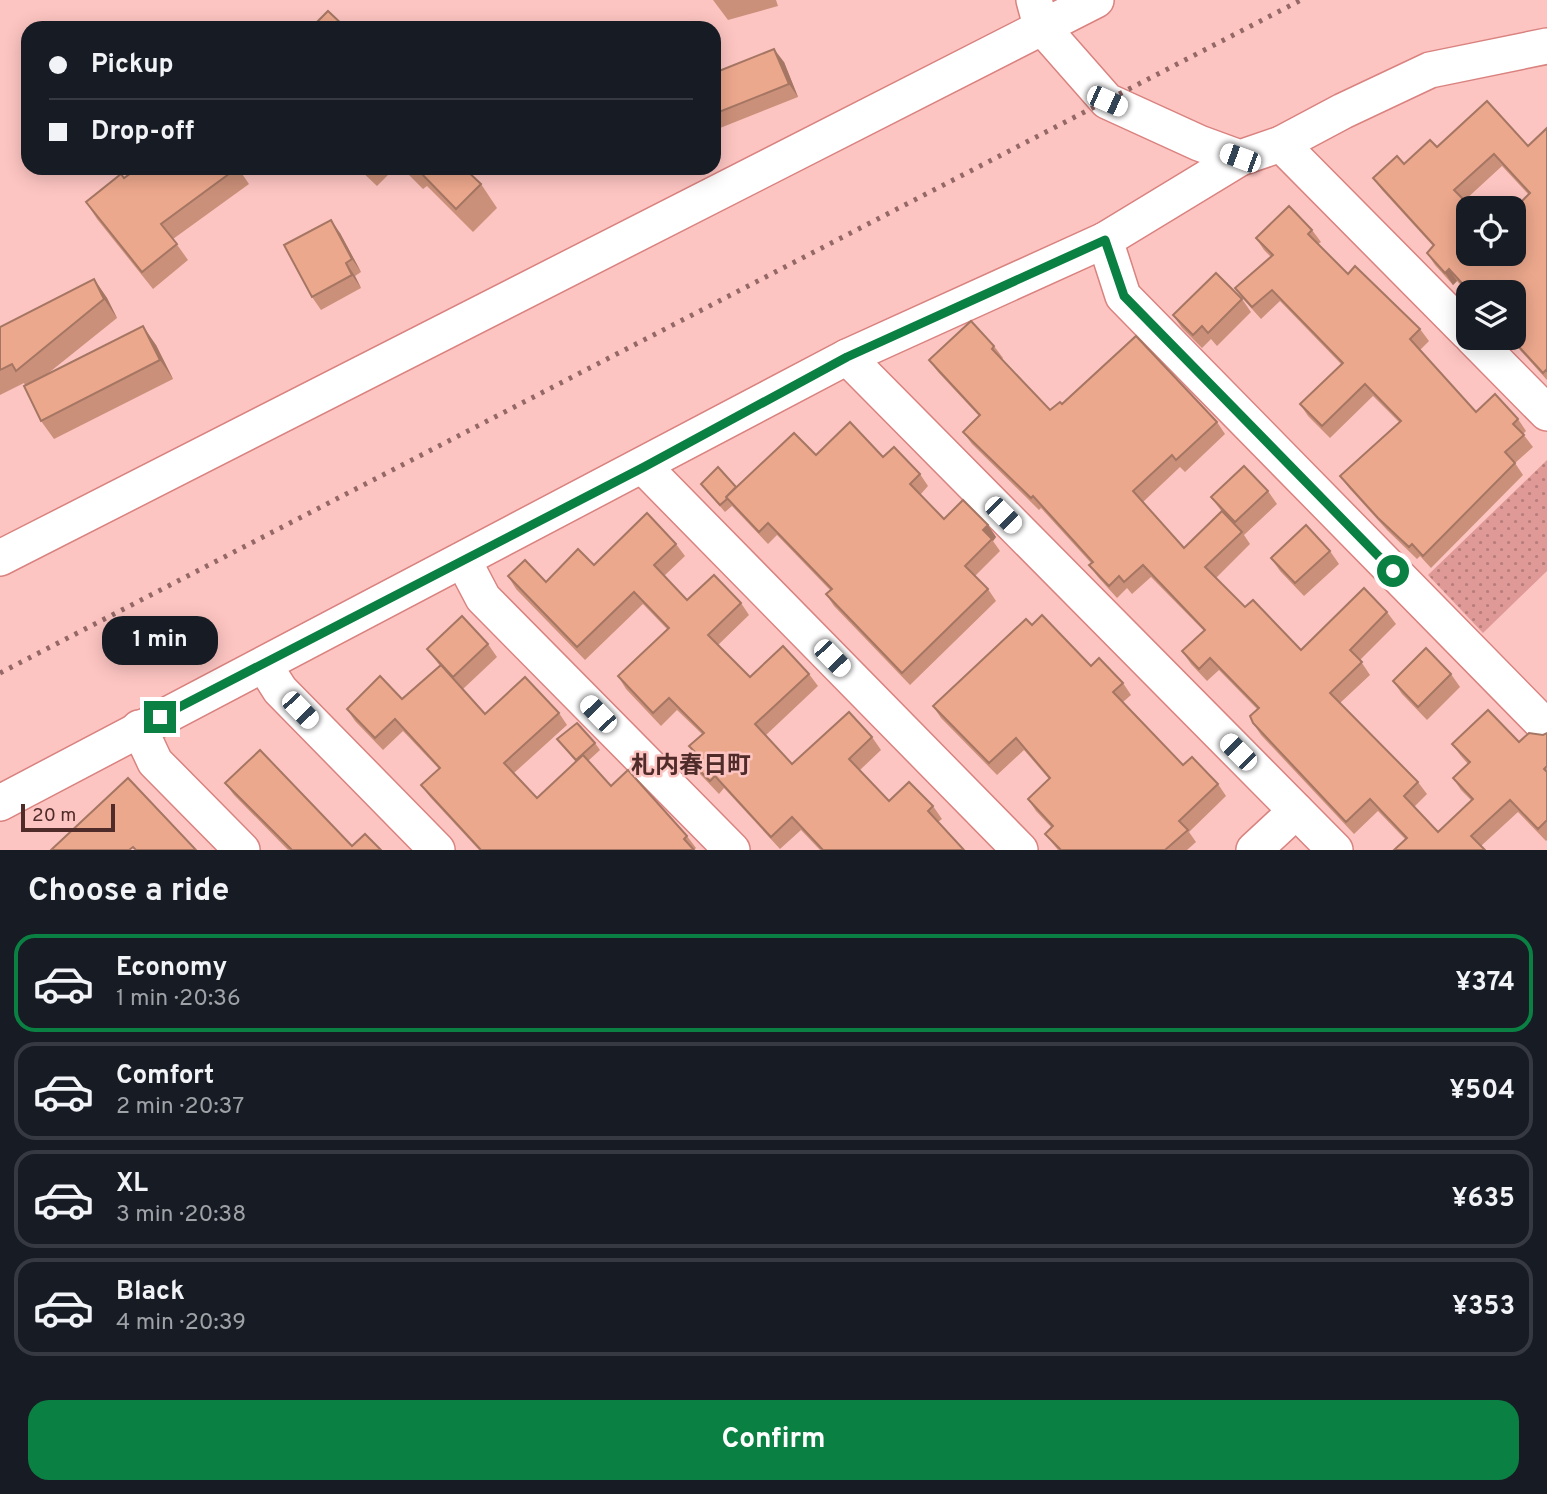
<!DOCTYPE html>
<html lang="en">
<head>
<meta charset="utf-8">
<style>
  :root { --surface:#171b24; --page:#242831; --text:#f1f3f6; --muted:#9ea1a6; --line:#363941; --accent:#0b8043 }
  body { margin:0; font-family:Overpass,"Noto Sans JP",sans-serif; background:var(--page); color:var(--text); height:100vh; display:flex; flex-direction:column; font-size:26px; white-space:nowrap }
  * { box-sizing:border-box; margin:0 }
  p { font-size:23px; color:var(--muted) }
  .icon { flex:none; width:38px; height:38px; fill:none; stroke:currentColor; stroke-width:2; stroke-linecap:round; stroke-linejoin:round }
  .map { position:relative; height:850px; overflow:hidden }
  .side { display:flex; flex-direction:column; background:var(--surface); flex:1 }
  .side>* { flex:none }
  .banner { position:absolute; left:21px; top:21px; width:700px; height:154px; border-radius:21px; box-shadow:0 4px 18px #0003; display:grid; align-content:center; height:154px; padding:0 28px; background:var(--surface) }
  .tools { position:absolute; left:1456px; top:196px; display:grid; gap:14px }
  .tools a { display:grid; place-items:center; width:70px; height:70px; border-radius:14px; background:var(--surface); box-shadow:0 4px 18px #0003; font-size:35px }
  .scale { position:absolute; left:21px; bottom:18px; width:94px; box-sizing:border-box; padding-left:7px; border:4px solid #4f2b2a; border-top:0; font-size:19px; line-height:24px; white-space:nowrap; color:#4f2b2a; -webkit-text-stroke:5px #fdc5c2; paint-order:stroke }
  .end { position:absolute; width:32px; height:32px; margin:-16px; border:9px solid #0b8043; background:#fff; box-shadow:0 0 0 4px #fff }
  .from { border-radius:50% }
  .bubble { position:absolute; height:49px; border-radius:21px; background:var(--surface); box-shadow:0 4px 18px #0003; font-size:23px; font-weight:700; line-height:49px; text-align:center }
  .car { position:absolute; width:21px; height:42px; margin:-21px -10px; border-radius:9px; box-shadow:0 0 5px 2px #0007; background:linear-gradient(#fff 24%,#345 0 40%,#fff 0 76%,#345 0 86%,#fff 0) }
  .banner b { display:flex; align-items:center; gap:24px; height:66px; font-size:26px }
  .banner b+b { border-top:2px solid var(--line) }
  .banner i { width:18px; height:18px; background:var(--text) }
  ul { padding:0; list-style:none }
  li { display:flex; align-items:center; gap:21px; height:98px; margin:0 14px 10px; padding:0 14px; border:4px solid var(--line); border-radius:21px }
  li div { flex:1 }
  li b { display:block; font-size:26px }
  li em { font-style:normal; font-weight:700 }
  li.on { border-color:var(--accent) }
  li>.icon { width:63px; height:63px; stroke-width:1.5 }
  h2 { padding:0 28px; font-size:32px; line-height:84px }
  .primary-button { display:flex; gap:14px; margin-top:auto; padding:14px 28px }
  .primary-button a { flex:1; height:80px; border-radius:21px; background:var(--accent); color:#fff; font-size:28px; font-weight:700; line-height:80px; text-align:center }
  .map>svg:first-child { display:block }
  .grass { fill:url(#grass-dots) }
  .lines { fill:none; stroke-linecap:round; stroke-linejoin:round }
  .minor-casing { stroke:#d9827f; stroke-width:38 }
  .minor { stroke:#fff; stroke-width:35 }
  .rail { stroke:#946866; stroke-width:5; stroke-dasharray:3.5 7; stroke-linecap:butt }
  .wall { fill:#cb9079; fill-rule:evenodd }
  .shaded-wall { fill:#a57663 }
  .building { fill:#eca88d; stroke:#a57663; stroke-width:2; fill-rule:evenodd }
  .route { stroke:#0b8043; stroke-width:9 }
  .labels { text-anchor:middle; stroke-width:5; stroke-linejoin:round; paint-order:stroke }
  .quarter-label { font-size:24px; font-weight:bold; fill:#4f2b2a; stroke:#fdc5c2 }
</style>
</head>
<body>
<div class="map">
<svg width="1547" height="850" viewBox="0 0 1547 850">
  <defs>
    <pattern id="grass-dots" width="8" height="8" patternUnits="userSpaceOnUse" patternTransform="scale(1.75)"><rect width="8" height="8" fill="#df9996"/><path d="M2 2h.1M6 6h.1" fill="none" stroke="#b77d7b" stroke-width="1.8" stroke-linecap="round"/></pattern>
  </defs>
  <rect width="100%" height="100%" fill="#fdc5c2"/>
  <!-- grass -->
  <path class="grass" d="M 1547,460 L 1547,571 L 1483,633 L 1428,575 Z"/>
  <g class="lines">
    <!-- minor casing -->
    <g class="minor-casing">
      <g id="minor">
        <path d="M 1034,0 L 1041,26 L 1107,101 L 1199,143 L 1240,158 L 1281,144 L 1343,111 L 1430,70 L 1547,46"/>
        <path d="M 1281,144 L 1468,333"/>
        <path d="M 1105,240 L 1123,296 L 1547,728"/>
        <path d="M 1473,338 L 1547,413"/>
        <path d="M 847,357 L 1335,850"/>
        <path d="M 644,467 L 1020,850"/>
        <path d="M 0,558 L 1096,0"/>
        <path d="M 463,560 L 483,598 L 732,850"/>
        <path d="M 264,665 L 280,690 L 437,850"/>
        <path d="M 139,728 L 155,762 L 242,850"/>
        <path d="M 0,803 L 847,357 L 1105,240 L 1240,158"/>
        <path d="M 1254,850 L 1296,811"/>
      </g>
    </g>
    <!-- minor -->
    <use href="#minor" class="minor"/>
    <!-- rail -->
    <path class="rail" d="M 0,673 L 1301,0"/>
  </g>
  <!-- wall -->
  <g class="wall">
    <path d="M 713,0 L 776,0 L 778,6 L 728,20 Z"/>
    <path d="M 784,62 L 798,97 L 715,130 L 714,73 Z"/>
    <path d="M 1547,128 L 1547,380 L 1509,338 L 1514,338 L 1514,292 L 1468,293 L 1457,281 L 1453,285 L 1435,265 L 1427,253 L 1433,246 L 1382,190 L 1373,178 L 1437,147 L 1528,146 ZM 1502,166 L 1529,195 L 1468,254 L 1464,201 Z"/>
    <path d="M 238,168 L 249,184 L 173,239 L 188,260 L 153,289 L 97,219 L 86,202 L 124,178 Z"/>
    <path d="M 358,168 L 395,168 L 377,186 Z"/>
    <path d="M 402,168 L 464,168 L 481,184 L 497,208 L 473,232 L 427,186 L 423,189 Z"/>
    <path d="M 1312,230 L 1321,242 L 1318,244 L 1348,274 L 1420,329 L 1429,341 L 1420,350 L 1476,412 L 1518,419 L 1526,431 L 1523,434 L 1533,447 L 1515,463 L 1523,475 L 1431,568 L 1420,556 L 1417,559 L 1387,530 L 1349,488 L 1340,476 L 1399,422 L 1373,396 L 1330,438 L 1308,416 L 1300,404 L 1341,364 L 1280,301 L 1261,319 L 1244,300 L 1235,288 L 1271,257 L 1264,250 L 1256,238 Z"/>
    <path d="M 340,233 L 361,272 L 355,276 L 361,288 L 321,310 L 312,297 Z"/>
    <path d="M 94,279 L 107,298 L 117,318 L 46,375 L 156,345 L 173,379 L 54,439 L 41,421 L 24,383 L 0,395 L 0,327 Z"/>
    <path d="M 1242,299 L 1251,312 L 1217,346 L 1211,339 L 1202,348 L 1182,328 L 1173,315 Z"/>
    <path d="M 994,346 L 1003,358 L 1002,359 L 1050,410 L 1062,404 L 1217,422 L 1225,434 L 1185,472 L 1180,467 L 1143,502 L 1184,548 L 1222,512 L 1211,497 L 1268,491 L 1277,504 L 1244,535 L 1250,544 L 1216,578 L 1245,607 L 1301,650 L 1387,612 L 1396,624 L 1360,660 L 1370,675 L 1340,703 L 1418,782 L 1427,794 L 1414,807 L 1438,832 L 1472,801 L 1461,790 L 1453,778 L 1468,764 L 1461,756 L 1452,744 L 1519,742 L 1547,733 L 1547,840 L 1546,841 L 1518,812 L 1481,846 L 1405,839 L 1378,811 L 1354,834 L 1261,735 L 1253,723 L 1257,709 L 1219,670 L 1207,681 L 1191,664 L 1182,651 L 1204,631 L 1151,577 L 1132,594 L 1127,588 L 1117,598 L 1098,577 L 1089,565 L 1091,563 L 1041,508 L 1039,510 L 972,444 L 963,432 L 979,416 L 938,372 L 929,360 Z"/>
    <path d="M 816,455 L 883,457 L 920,474 L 928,486 L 920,495 L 944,519 L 988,525 L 996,537 L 993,541 L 1000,551 L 975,576 L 988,589 L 996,601 L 910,685 L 834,606 L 826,594 L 830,590 L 777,535 L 768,544 L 732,506 L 725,512 L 701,484 L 736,487 Z"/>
    <path d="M 676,544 L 685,556 L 664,576 L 687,600 L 741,603 L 749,615 L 718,645 L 750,677 L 809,674 L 818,686 L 766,735 L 792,764 L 872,737 L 881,750 L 860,770 L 889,801 L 933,806 L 942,819 L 938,822 L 964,850 L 820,850 L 801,830 L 780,849 L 724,788 L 719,794 L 698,772 L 689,760 L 695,754 L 689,746 L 702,734 L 677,710 L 661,726 L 626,689 L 618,676 L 667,629 L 643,604 L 585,660 L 516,589 L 508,576 L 546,582 L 594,565 Z"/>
    <path d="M 1330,551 L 1339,564 L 1304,596 L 1280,571 L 1271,558 Z"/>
    <path d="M 1032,625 L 1091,666 L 1123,683 L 1131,695 L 1123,702 L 1183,765 L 1218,784 L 1226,796 L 1189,832 L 1196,842 L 1187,850 L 1058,850 L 1045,834 L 1052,828 L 1036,811 L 1028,799 L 1049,779 L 1024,750 L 997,775 L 941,718 L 933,706 Z"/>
    <path d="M 488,644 L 497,657 L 463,689 L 485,714 L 559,713 L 567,725 L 514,773 L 537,798 L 576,762 L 557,739 L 595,743 L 600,750 L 588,761 L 611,786 L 687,836 L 696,848 L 694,850 L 479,850 L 430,797 L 421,785 L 439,769 L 403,731 L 383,750 L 355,721 L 347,709 L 402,699 L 440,666 L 427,649 Z"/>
    <path d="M 1451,674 L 1460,687 L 1427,720 L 1402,694 L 1393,681 Z"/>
    <path d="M 225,783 L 352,846 L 381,850 L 288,850 L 234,795 Z"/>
  </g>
  <!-- shaded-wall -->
  <g class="shaded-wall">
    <path d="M 774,49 L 784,62 L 798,97 L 789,84 Z"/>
    <path d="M 331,220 L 340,233 L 361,272 L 352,259 Z"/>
    <path d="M 346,263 L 355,276 L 361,288 L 352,275 Z"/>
    <path d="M 1449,269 L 1457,281 L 1453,285 L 1445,273 Z"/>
    <path d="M 94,279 L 107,298 L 117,318 L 104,299 Z"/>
    <path d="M 143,326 L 156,345 L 173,379 L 160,360 Z"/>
    <path d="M 988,525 L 996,537 L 993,541 L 983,530 Z"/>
  </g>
  <!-- building -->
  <g class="building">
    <path d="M 328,11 L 346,28 L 311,28 Z"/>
    <path d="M 774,49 L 789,84 L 714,114 L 714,73 Z"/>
    <path d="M 1487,101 L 1528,146 L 1547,128 L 1547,371 L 1546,370 L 1543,373 L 1511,338 L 1514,338 L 1514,292 L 1470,292 L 1449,269 L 1445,273 L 1427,253 L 1434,245 L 1373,178 L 1397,156 L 1404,164 L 1430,140 L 1437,147 ZM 1494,154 L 1530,193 L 1514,209 L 1514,254 L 1468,254 L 1468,208 L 1472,208 L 1454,190 Z"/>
    <path d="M 138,168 L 237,168 L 161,224 L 177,244 L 142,272 L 86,202 L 121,174 L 124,178 Z"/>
    <path d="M 416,168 L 464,168 L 481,184 L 456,209 Z"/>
    <path d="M 1289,206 L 1312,230 L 1308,234 L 1348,274 L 1355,266 L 1420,329 L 1410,339 L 1476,412 L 1495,394 L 1518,419 L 1513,424 L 1524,435 L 1505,452 L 1515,463 L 1423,556 L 1412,544 L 1409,547 L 1378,518 L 1340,476 L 1401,421 L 1365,384 L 1322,426 L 1300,404 L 1343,363 L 1272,290 L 1252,307 L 1235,288 L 1273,255 L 1256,238 Z"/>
    <path d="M 331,220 L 352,259 L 346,263 L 352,275 L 312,297 L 284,245 Z"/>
    <path d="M 1216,273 L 1242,299 L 1208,333 L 1202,326 L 1193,335 L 1173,315 Z"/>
    <path d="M 94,279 L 104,299 L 16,371 L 12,364 L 0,370 L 0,327 Z"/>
    <path d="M 971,321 L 994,346 L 992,349 L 1050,410 L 1060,402 L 1062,404 L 1136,336 L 1217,422 L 1176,460 L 1172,455 L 1133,491 L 1184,548 L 1222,511 L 1242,532 L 1205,567 L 1245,607 L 1253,600 L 1301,650 L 1364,588 L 1387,612 L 1350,650 L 1362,662 L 1330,693 L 1418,782 L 1404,796 L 1438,832 L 1473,799 L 1453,778 L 1470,762 L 1452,744 L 1488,710 L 1519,742 L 1529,733 L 1543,735 L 1547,733 L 1547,766 L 1544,769 L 1547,772 L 1547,820 L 1538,829 L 1510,800 L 1471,836 L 1485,850 L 1394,850 L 1407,838 L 1370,799 L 1346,822 L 1253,723 L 1250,716 L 1259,708 L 1210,658 L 1199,669 L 1182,651 L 1205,630 L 1143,565 L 1124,582 L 1119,576 L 1109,586 L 1089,565 L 1093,562 L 1033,496 L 1031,498 L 963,432 L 980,415 L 929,360 Z"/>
    <path d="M 143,326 L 160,360 L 41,421 L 24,386 Z"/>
    <path d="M 850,422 L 883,457 L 894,447 L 920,474 L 910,484 L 944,519 L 963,500 L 988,525 L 983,530 L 992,539 L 965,566 L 988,589 L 902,673 L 826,594 L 832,589 L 768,523 L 759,532 L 726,497 L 794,433 L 816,455 Z"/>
    <path d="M 1244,466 L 1268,491 L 1235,522 L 1211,497 Z"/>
    <path d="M 718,467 L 736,487 L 726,497 L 727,499 L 720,505 L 701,484 Z"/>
    <path d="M 647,513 L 676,544 L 654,565 L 687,600 L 714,575 L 741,603 L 708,635 L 750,677 L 783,646 L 809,674 L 755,724 L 792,764 L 849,712 L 872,737 L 849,759 L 889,801 L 909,782 L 933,806 L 928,811 L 964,850 L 823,850 L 792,817 L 771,837 L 715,776 L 710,781 L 689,760 L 696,753 L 689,746 L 704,733 L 669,698 L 653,713 L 618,676 L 669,628 L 634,592 L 577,647 L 508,576 L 525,560 L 546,582 L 578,549 L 594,565 Z"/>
    <path d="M 1306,525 L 1330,551 L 1295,583 L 1271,558 Z"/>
    <path d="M 1042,615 L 1091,666 L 1099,658 L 1123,683 L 1113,692 L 1183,765 L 1192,757 L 1218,784 L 1179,821 L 1188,830 L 1165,850 L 1061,850 L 1045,834 L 1053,826 L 1028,799 L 1050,778 L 1016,738 L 989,763 L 933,706 L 1026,619 L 1032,625 Z"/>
    <path d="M 462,616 L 488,644 L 453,677 L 427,649 Z"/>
    <path d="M 1426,648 L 1451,674 L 1418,707 L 1393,681 Z"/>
    <path d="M 441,665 L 485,714 L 525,677 L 559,713 L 504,763 L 537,798 L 583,755 L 611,786 L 628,770 L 687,836 L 684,839 L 694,850 L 481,850 L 421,785 L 440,768 L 395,719 L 375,738 L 347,709 L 380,676 L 402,699 Z"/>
    <path d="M 577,723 L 595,743 L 576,760 L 557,739 Z"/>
    <path d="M 260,750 L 352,846 L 365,834 L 381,850 L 292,850 L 225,783 Z"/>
    <path d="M 128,778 L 196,850 L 136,850 L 133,847 L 129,850 L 51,850 Z"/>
  </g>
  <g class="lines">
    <!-- route -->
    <path class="route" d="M 160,717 L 644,467 L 847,357 L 1105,240 L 1124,296 L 1393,571"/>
  </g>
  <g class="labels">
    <!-- quarter labels -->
    <g class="quarter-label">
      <text x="691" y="773">札内春日町</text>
    </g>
  </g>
</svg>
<div class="tools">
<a><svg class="icon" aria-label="locate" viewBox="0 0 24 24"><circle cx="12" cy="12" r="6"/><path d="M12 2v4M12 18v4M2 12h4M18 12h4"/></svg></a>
<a><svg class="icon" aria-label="layers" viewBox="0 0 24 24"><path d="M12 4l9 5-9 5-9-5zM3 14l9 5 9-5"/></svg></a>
</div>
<div class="scale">20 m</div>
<i class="end from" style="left:1393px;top:571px"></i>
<i class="end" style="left:160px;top:717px"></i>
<div class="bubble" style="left:102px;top:616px;width:116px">1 min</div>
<i class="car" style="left:1107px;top:101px;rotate:114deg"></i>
<i class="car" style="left:1240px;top:158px;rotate:290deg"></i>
<i class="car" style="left:1003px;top:515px;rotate:135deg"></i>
<i class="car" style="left:832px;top:658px;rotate:136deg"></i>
<i class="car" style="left:300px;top:710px;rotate:136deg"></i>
<i class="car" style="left:598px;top:714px;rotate:316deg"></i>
<i class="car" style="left:1238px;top:752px;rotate:315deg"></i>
<div class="banner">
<b><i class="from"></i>Pickup</b>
<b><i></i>Drop-off</b>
</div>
</div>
<section class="side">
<h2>Choose a ride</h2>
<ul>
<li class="on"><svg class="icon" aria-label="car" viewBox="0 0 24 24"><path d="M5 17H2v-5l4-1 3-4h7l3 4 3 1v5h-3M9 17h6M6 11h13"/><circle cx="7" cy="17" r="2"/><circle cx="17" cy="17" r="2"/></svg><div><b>Economy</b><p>1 min · 20:36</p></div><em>¥374</em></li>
<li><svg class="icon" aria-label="car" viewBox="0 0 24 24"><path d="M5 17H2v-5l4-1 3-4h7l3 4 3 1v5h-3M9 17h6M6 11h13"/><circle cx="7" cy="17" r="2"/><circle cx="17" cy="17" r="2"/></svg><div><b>Comfort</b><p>2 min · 20:37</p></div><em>¥504</em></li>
<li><svg class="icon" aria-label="car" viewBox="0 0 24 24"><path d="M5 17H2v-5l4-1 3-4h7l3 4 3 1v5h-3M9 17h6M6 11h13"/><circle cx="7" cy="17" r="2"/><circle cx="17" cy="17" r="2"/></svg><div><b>XL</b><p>3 min · 20:38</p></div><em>¥635</em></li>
<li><svg class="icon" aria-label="car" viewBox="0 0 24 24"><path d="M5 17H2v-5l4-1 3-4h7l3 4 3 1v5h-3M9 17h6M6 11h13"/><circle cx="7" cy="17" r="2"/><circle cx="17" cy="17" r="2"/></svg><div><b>Black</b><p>4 min · 20:39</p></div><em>¥353</em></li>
</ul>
<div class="primary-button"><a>Confirm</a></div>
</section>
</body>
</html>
